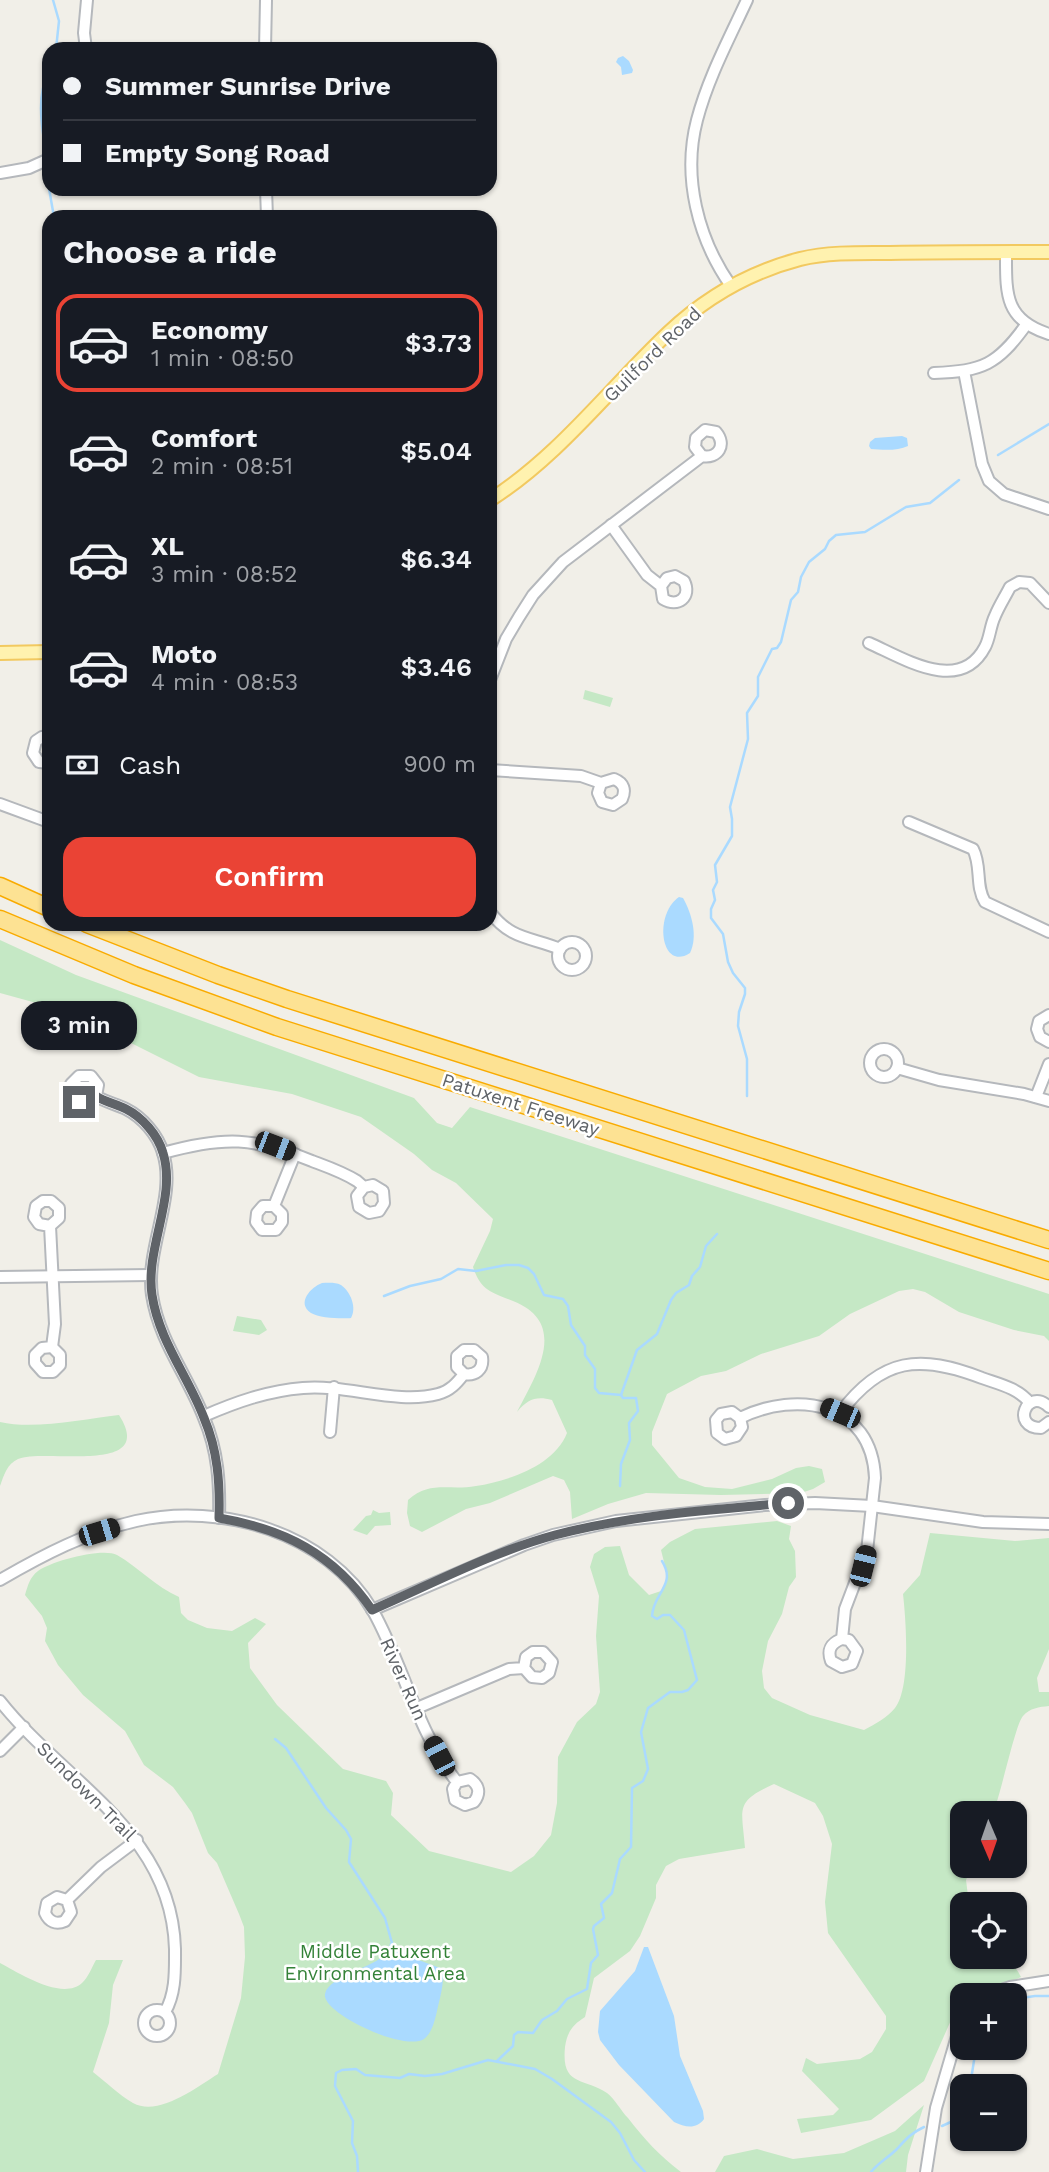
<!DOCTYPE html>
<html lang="en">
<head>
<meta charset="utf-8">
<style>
  :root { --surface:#171b24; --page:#242831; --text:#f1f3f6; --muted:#9ea1a6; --line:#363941; --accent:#ea4335 }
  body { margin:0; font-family:"Work Sans",sans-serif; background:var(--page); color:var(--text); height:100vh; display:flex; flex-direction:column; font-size:26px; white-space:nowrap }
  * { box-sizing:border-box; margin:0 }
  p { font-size:23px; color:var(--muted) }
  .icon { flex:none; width:38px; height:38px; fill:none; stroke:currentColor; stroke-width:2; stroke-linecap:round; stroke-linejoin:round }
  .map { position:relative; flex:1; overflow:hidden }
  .sheet { position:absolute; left:42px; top:210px; width:455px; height:721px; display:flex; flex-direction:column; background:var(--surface); border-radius:21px; box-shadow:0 2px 5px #0004 }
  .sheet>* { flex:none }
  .top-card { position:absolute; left:42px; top:42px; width:455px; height:154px; border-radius:21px; box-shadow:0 2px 5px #0004; display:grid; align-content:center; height:154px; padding:0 21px; background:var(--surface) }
  .needle { width:46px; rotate:178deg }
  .fabs { position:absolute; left:950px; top:1801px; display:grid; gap:14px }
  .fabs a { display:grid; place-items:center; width:77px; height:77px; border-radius:14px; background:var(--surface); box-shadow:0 2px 5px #0004; font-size:35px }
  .end { position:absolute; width:32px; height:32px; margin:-16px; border:9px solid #5f6368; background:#fff; box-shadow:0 0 0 4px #fff }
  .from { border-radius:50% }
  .bubble { position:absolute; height:49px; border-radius:21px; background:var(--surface); box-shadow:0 2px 5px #0004; font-size:23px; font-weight:600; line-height:49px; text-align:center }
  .car { position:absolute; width:21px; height:42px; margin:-21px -10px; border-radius:9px; box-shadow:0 0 5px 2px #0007; background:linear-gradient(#222 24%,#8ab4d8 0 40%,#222 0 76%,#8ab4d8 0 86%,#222 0) }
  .top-card b { display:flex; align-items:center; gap:24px; height:66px; font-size:26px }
  .top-card b+b { border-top:2px solid var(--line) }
  .top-card i { width:18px; height:18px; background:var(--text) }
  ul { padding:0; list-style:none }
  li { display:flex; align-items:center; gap:21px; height:98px; margin:0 14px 10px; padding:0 7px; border:4px solid transparent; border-radius:21px }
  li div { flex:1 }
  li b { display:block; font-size:26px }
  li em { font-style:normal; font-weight:600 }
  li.on { border-color:var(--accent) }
  li>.icon { width:63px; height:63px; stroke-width:1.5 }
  h2 { padding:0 21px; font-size:32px; line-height:84px }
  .pay { display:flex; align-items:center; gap:18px; height:77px; padding:0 21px; font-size:26px }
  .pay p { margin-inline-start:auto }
  .action { display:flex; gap:14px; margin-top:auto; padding:14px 21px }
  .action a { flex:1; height:80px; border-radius:21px; background:var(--accent); color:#fff; font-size:28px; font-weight:600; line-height:80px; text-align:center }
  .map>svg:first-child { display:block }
  .green { fill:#c5e8c5 }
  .water { fill:#aadaff }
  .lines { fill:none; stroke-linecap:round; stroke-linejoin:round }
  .stream { stroke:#aadaff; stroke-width:2.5 }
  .minor-casing { stroke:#b5b8bc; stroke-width:14 }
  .major-casing { stroke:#f2c960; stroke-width:16 }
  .highway-casing { stroke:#f9ab00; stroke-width:19 }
  .minor { stroke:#fff; stroke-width:10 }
  .major { stroke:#fff2af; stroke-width:12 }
  .highway { stroke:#fde293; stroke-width:16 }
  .route { stroke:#5f6368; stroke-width:9 }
  .labels { text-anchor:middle; stroke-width:5; stroke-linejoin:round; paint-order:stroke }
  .street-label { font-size:19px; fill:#5f6368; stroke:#fff }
  .park-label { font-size:19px; fill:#348238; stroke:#fff }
</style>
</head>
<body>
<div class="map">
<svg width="1049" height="2172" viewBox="0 0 1049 2172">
  <rect width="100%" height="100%" fill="#f1efe8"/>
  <!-- green -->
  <g class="green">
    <path d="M 585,690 L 613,698 L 610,707 L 583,699 Z"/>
    <path d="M 0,940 L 76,975 L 414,1098 L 437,1123 L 452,1128 L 470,1107 L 1049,1294 L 1049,1341 L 1044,1336 L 1014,1330 L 959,1312 L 925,1292 L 913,1289 L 899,1291 L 850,1314 L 819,1336 L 761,1354 L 726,1371 L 701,1376 L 667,1394 L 652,1432 L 652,1445 L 679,1478 L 705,1487 L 732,1489 L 772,1479 L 796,1468 L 809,1466 L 822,1469 L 825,1482 L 813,1489 L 801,1493 L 721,1495 L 646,1493 L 608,1504 L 572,1519 L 570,1492 L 564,1480 L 553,1476 L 490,1503 L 466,1509 L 422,1532 L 410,1526 L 407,1513 L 408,1500 C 430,1480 449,1491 476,1486 C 508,1481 554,1466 567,1433 L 552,1400 C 536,1396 528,1399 517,1412 C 537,1374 569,1323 513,1301 C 491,1292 481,1291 473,1267 L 490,1231 L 493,1219 L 456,1183 L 432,1170 L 414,1154 L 361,1117 L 292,1094 L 199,1077 L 69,1012 L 0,993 Z"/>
    <path d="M 237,1316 L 261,1320 L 267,1330 L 259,1335 L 233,1331 Z"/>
    <path d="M 119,1415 C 158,1476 45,1448 18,1459 C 7,1464 4,1475 0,1486 L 0,1422 C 34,1430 84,1419 119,1415 Z"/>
    <path d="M 373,1510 L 379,1513 L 390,1512 L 391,1525 L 375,1526 L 367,1535 L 353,1530 L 366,1516 L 371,1515 Z"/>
    <path d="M 777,1521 L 791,1526 L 789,1539 L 795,1551 L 796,1577 L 789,1587 L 782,1614 L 768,1641 L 762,1671 L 764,1688 L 772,1698 L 810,1715 L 864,1730 C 875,1724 887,1718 895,1708 C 911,1688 906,1620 903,1594 L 920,1575 L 930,1533 L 1015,1541 L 1049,1538 L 1049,1649 L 1037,1678 L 1039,1692 L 1049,1692 L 1049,1706 C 1039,1707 1030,1708 1023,1716 C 1015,1725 1001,1794 993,1813 L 962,1813 L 962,1866 L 972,1866 L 966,1880 L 969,1904 L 962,1904 L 962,1956 C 989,1957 1007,1949 1021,1977 L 1007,1983 L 964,1991 L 924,2081 L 871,2120 L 801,2133 L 797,2119 L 833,2115 L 839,2109 L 802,2071 L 806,2058 L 817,2064 L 860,2059 L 872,2052 L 886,2029 L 886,2016 L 828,1933 L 825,1902 L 832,1844 L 823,1816 L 815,1803 L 774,1784 C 734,1802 742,1808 745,1848 L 679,1859 L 666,1866 L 656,1885 L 656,1898 L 640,1936 L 630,1951 L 594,1978 L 585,2017 C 572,2025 567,2033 565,2047 C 561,2087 584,2077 607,2093 C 615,2099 621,2111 628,2118 C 645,2140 659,2155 681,2172 L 0,2172 L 0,1963 C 19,1973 62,2001 82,1983 C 88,1978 92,1967 96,1960 L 123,1960 L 113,1985 L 109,2023 L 93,2072 C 106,2082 119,2095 133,2103 C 159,2117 197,2087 218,2074 L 241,1998 L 245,1957 L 244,1927 L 239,1914 L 217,1863 L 208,1853 L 192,1813 L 185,1803 L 173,1787 L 144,1765 L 125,1731 L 83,1695 L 58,1665 L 45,1641 L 47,1628 L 42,1616 L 25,1595 C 28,1585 30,1577 38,1571 C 51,1561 103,1547 117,1555 C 138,1567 156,1587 179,1597 L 181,1613 L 188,1620 L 207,1628 L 232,1631 L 255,1618 L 266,1624 L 248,1643 L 250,1668 L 277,1705 L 343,1769 L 386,1781 L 393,1793 L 391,1815 L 429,1851 L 511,1872 L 534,1856 L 551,1835 L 557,1803 L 558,1757 L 577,1722 L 596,1704 L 600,1692 L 596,1636 L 599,1596 L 590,1567 L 594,1554 L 605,1547 L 620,1546 L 629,1575 L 649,1595 L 661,1591 L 668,1578 L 661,1550 L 670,1542 L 695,1529 Z"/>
    <path d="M 924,2105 L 908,2155 L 906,2172 L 715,2172 L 724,2156 L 757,2149 L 793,2159 L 844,2153 L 895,2131 Z"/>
  </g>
  <!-- water -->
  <g class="water">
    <path d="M 623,56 L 629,61 L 633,70 L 632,73 L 622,75 L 621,67 L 616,62 L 618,58 Z"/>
    <path d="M 902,436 L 907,438 L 908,446 C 898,451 883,450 871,449 L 869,446 L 870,442 L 875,438 Z"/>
    <path d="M 679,897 L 683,898 C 692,914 698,936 690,953 C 661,972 653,915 679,897 Z"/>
    <path d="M 322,1283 C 328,1283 335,1282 341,1285 C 351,1292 357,1308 351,1318 C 342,1319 319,1318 311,1313 C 296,1303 311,1287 322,1283 Z"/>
    <path d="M 390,1943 L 393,1943 C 406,1958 424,1961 442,1969 C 445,1982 440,1997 437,2011 C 435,2020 432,2033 424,2039 C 404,2052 321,2013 325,1994 C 329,1975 375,1968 386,1953 C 388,1950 389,1947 390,1943 Z"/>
    <path d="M 644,1947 L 648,1947 L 674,2016 L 680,2056 L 703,2111 L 704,2119 C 696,2130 685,2127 674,2122 L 619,2065 L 600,2040 L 598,2032 L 600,2011 L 635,1971 Z"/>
  </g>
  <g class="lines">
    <!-- stream -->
    <g class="stream">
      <path d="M 53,0 L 59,21 L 56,49"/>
      <path d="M 45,146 C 41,123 37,93 49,72"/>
      <path d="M 47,177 L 54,217"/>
      <path d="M 49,242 L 49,253"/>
      <path d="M 998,455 L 1049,424"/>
      <path d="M 747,1096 L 747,1059 L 738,1026 L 739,1012 L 745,994 L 745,988 L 733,973 L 728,962 L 723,934 L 711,918 L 711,909 L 715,900 L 713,890 L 717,882 L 715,865 L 732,836 L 732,819 L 730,807 L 748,739 L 747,713 L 758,696 L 758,677 L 772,649 L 777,648 L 781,642 L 791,600 L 798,592 L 801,577 L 809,562 L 825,549 L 829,541 L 836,535 L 865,532 L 906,507 L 930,503 L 959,480"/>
      <path d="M 384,1296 L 410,1286 L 441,1279 L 458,1269 L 476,1271 L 506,1265 L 519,1265 L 528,1268 L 534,1274 L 544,1295 L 563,1299 L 568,1306 L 571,1325 L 585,1346 L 585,1355 L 595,1369 L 595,1388 L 599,1393 L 621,1395"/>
      <path d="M 620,1486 L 621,1464 L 630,1440 L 629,1423 L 638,1411 L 636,1398 L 623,1398 L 621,1395 L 637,1350 L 657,1334 L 671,1300 L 676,1293 L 689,1285 L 692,1276 L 700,1267 L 706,1246 L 717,1234"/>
      <path d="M 275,1739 L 286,1748 L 326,1808 L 346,1830 L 351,1839 L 349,1862 L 385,1918 L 392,1943"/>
      <path d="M 1015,1999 L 1035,1996 L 1049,1996"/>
      <path d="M 497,2061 L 513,2046 L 514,2035 L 518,2032 L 533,2033 L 542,2020 L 557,2011 L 567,1999 L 587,1989 L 591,1963 L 598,1955 L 593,1929 L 594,1926 L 604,1918 L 601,1904 L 612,1893 L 620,1859 L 631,1847 L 632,1788 L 643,1781 L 648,1769 L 641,1732 L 648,1708 L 670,1692 L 682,1692 L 688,1690 L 697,1680 L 684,1630 L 670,1615 L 663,1615 L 657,1619 L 652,1616 C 653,1593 677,1585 662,1561"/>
      <path d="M 970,2086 L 976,2048"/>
      <path d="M 942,2126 L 953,2121 L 962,2105"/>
      <path d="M 358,2172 L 357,2156 L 352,2143 L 353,2121 L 335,2086 L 336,2073 L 342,2070 L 356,2069 L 365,2075 L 400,2078 L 409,2074 L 425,2076 L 442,2074 L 488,2060 L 535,2069 L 552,2079 L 611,2122 L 620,2133 L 634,2160 L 645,2172"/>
      <path d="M 871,2172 C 878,2163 889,2157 897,2149 C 906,2139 911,2133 924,2127"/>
    </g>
    <!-- minor casing -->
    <g class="minor-casing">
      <g id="minor">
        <path d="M 86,49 L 84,33 L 87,0"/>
        <path d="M 265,49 L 266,0"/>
        <path d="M 0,173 L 29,168 L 49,159"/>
        <path d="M 266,189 L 267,217"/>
        <path d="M 1006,252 C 1006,293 1004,320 1049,334"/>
        <path d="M 731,286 C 698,239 682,177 697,120 C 708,78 729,39 747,0"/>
        <path d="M 964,371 L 982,464 L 989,481 L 1004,494 L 1049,509"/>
        <path d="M 934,373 C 983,371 997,365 1026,325"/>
        <path d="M 611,525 L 647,575 L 661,586 L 663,599 C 678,608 692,597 684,581 L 675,576 L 667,578 L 661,586"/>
        <path d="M 869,643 C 903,658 960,695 985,647 C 990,638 990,626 995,616 C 999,606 1005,597 1010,587 L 1019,582 L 1030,583 L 1049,603"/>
        <path d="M 490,680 L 506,639 L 519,617 L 533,595 L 563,562 L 702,456 C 718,459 727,445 716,432 L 705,430 L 696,438 L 695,447 L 702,456"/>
        <path d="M 49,736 L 42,737 L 36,741 L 33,753 L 39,762 L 49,763"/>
        <path d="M 490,770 L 581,776 L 601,783 L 614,779 C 624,783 626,790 622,799 L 613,805 L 602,802 L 598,793 L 601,783"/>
        <path d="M 0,804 L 49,822"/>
        <path d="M 909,822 L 973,849 C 982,866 975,886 985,902 L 1049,932"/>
        <path d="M 490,912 C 511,940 531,937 560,949"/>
        <circle cx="572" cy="956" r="14"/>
        <path d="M 1049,1015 L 1039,1021 L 1037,1029 L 1040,1037 L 1049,1042"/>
        <circle cx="884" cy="1063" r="14"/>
        <path d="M 897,1068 L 939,1080 L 1024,1094 L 1049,1101"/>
        <path d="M 96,1096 L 98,1085 L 91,1076 L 79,1076 L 71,1084 L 71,1095 L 79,1102 L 91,1101 L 96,1096 C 105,1102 116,1104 126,1109 C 142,1117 158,1135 163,1153 C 177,1197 145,1248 152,1295 C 159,1341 188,1376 204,1418 C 218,1451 220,1483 219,1518"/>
        <path d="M 1036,1097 L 1049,1064"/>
        <path d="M 163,1153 C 224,1136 254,1137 312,1161 C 328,1167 343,1172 357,1181 L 364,1187 L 357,1196 L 359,1207 L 369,1213 L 379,1211 L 384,1203 L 383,1191 L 373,1185 L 364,1187"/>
        <path d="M 274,1206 L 282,1214 L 282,1222 L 276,1230 L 262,1230 L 256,1222 L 257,1213 L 263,1206 L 274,1206 L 295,1154"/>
        <path d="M 50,1226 L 59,1218 L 59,1208 L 51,1201 L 43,1201 L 36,1206 L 34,1217 L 39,1224 L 50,1226 L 55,1324 L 52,1347 L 42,1348 L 35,1355 L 35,1363 L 43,1372 L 53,1372 L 60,1365 L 60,1355 L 52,1347"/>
        <path d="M 0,1277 L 150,1275"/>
        <path d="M 1049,1407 C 1027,1386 1010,1428 1041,1428 L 1049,1422"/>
        <path d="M 840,1413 C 882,1357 920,1354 982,1378 C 999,1384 1018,1388 1030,1403"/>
        <path d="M 204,1416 C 236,1402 267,1391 303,1388 C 346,1384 397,1405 438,1394 C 450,1391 457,1383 464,1374 C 475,1376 484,1370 482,1357 L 474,1350 L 464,1350 L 457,1356 L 457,1367 L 464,1374"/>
        <path d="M 740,1418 L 732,1412 L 721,1414 L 716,1420 L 717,1433 L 725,1439 L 736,1436 L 742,1427 L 740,1418 C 797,1390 872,1402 875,1478 L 867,1551 L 845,1609 L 842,1639 C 831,1643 827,1650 831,1661 L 842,1667 L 852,1664 L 857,1651 L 849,1640 L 842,1639"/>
        <path d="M 330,1432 L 334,1387"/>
        <path d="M 0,1580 C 43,1555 87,1532 136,1521 C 221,1502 327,1532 373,1611 C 404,1666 417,1732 457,1782 L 470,1779 C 479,1785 481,1793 474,1802 L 465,1805 L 455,1800 L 453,1789 L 457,1782"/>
        <path d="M 372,1610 L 524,1545 L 553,1535 L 616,1521 L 765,1505 L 815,1503 L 872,1506 L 983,1522 L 1049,1524"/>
        <path d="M 0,1701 C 64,1782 172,1832 175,1949 C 175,1971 176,1993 165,2012"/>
        <path d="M 417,1708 L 509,1669 L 524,1668 L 532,1677 L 542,1678 L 549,1673 L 552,1662 L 543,1652 L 533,1652 L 526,1657 L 524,1668"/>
        <path d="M 0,1751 L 24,1727"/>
        <path d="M 67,1900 L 57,1897 L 47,1903 L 45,1913 C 49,1922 56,1925 65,1921 L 71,1912 L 67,1900 L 101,1867 L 137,1840"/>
        <path d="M 987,1995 L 1010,1987 L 1049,1981"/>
        <circle cx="157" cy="2023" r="13"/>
        <path d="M 926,2172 L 936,2108 L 962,2019"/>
      </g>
    </g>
    <!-- major casing -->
    <g class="major-casing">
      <g id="major">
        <path d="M 490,500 C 560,455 608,390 668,333 C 705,298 750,272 800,259 C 829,252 861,253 890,253 C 943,252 996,252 1049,252"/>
        <path d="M 0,653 L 49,652"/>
      </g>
    </g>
    <!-- highway casing -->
    <g class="highway-casing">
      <g id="highway">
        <path d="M 0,886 L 49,908"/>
        <path d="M 0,919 L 134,975 L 277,1027 L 1049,1271"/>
        <path d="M 87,924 L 218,975 L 287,999 L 1049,1240"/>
      </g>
    </g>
    <!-- minor -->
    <use href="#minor" class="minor"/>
    <!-- major -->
    <use href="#major" class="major"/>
    <!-- highway -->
    <use href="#highway" class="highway"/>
  </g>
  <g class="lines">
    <!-- route -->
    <path class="route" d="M 79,1102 L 91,1101 L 96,1096 C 105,1102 116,1104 126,1109 C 142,1117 158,1135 163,1153 C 177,1197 145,1248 152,1295 C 159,1341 188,1376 204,1418 C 218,1451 220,1483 219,1518 C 284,1529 334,1554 372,1610 C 432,1584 492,1552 555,1535 C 631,1515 710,1510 788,1503"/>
  </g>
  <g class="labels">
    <!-- street labels -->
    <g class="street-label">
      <text transform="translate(652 354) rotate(-44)" y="7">Guilford Road</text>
      <text transform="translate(521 1104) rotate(18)" y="7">Patuxent Freeway</text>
      <text transform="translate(404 1679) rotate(66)" y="7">River Run</text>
      <text transform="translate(87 1791) rotate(45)" y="7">Sundown Trail</text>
    </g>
    <!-- park labels -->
    <g class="park-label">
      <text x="375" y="1958">Middle Patuxent<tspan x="375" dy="22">Environmental Area</tspan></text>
    </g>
  </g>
</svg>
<div class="fabs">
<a><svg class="needle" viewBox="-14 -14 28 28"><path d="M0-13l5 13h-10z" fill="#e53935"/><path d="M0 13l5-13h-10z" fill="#9ea1a6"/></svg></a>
<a><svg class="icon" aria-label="locate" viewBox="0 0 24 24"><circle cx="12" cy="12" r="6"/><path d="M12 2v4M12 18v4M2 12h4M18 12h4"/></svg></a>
<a>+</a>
<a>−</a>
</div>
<i class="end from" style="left:788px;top:1503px"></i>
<i class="end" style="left:79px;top:1102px"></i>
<div class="bubble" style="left:21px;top:1001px;width:116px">3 min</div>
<i class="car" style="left:275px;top:1146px;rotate:111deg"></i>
<i class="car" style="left:840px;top:1413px;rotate:293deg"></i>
<i class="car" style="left:99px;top:1532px;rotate:73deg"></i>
<i class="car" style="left:863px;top:1566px;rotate:14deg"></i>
<i class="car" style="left:439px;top:1756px;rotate:332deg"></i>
<div class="top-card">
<b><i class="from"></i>Summer Sunrise Drive</b>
<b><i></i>Empty Song Road</b>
</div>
<section class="sheet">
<h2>Choose a ride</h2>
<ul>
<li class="on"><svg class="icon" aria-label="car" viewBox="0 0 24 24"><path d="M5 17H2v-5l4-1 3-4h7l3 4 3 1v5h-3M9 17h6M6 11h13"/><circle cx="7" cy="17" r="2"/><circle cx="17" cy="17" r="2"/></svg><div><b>Economy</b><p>1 min · 08:50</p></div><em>$3.73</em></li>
<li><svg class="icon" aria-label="car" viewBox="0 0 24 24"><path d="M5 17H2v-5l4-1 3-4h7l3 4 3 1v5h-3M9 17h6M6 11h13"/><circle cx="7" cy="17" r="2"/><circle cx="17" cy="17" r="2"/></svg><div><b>Comfort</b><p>2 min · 08:51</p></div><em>$5.04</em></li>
<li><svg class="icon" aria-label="car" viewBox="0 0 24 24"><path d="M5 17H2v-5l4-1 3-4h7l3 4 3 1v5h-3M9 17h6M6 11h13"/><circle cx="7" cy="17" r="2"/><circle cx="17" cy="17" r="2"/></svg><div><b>XL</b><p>3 min · 08:52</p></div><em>$6.34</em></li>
<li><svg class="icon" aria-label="car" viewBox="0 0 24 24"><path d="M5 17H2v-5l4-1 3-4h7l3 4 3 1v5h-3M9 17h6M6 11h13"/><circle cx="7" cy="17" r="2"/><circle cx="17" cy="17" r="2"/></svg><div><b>Moto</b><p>4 min · 08:53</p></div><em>$3.46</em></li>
</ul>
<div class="pay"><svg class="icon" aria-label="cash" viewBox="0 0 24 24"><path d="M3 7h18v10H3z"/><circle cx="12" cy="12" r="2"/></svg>Cash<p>900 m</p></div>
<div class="action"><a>Confirm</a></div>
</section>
</div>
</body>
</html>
